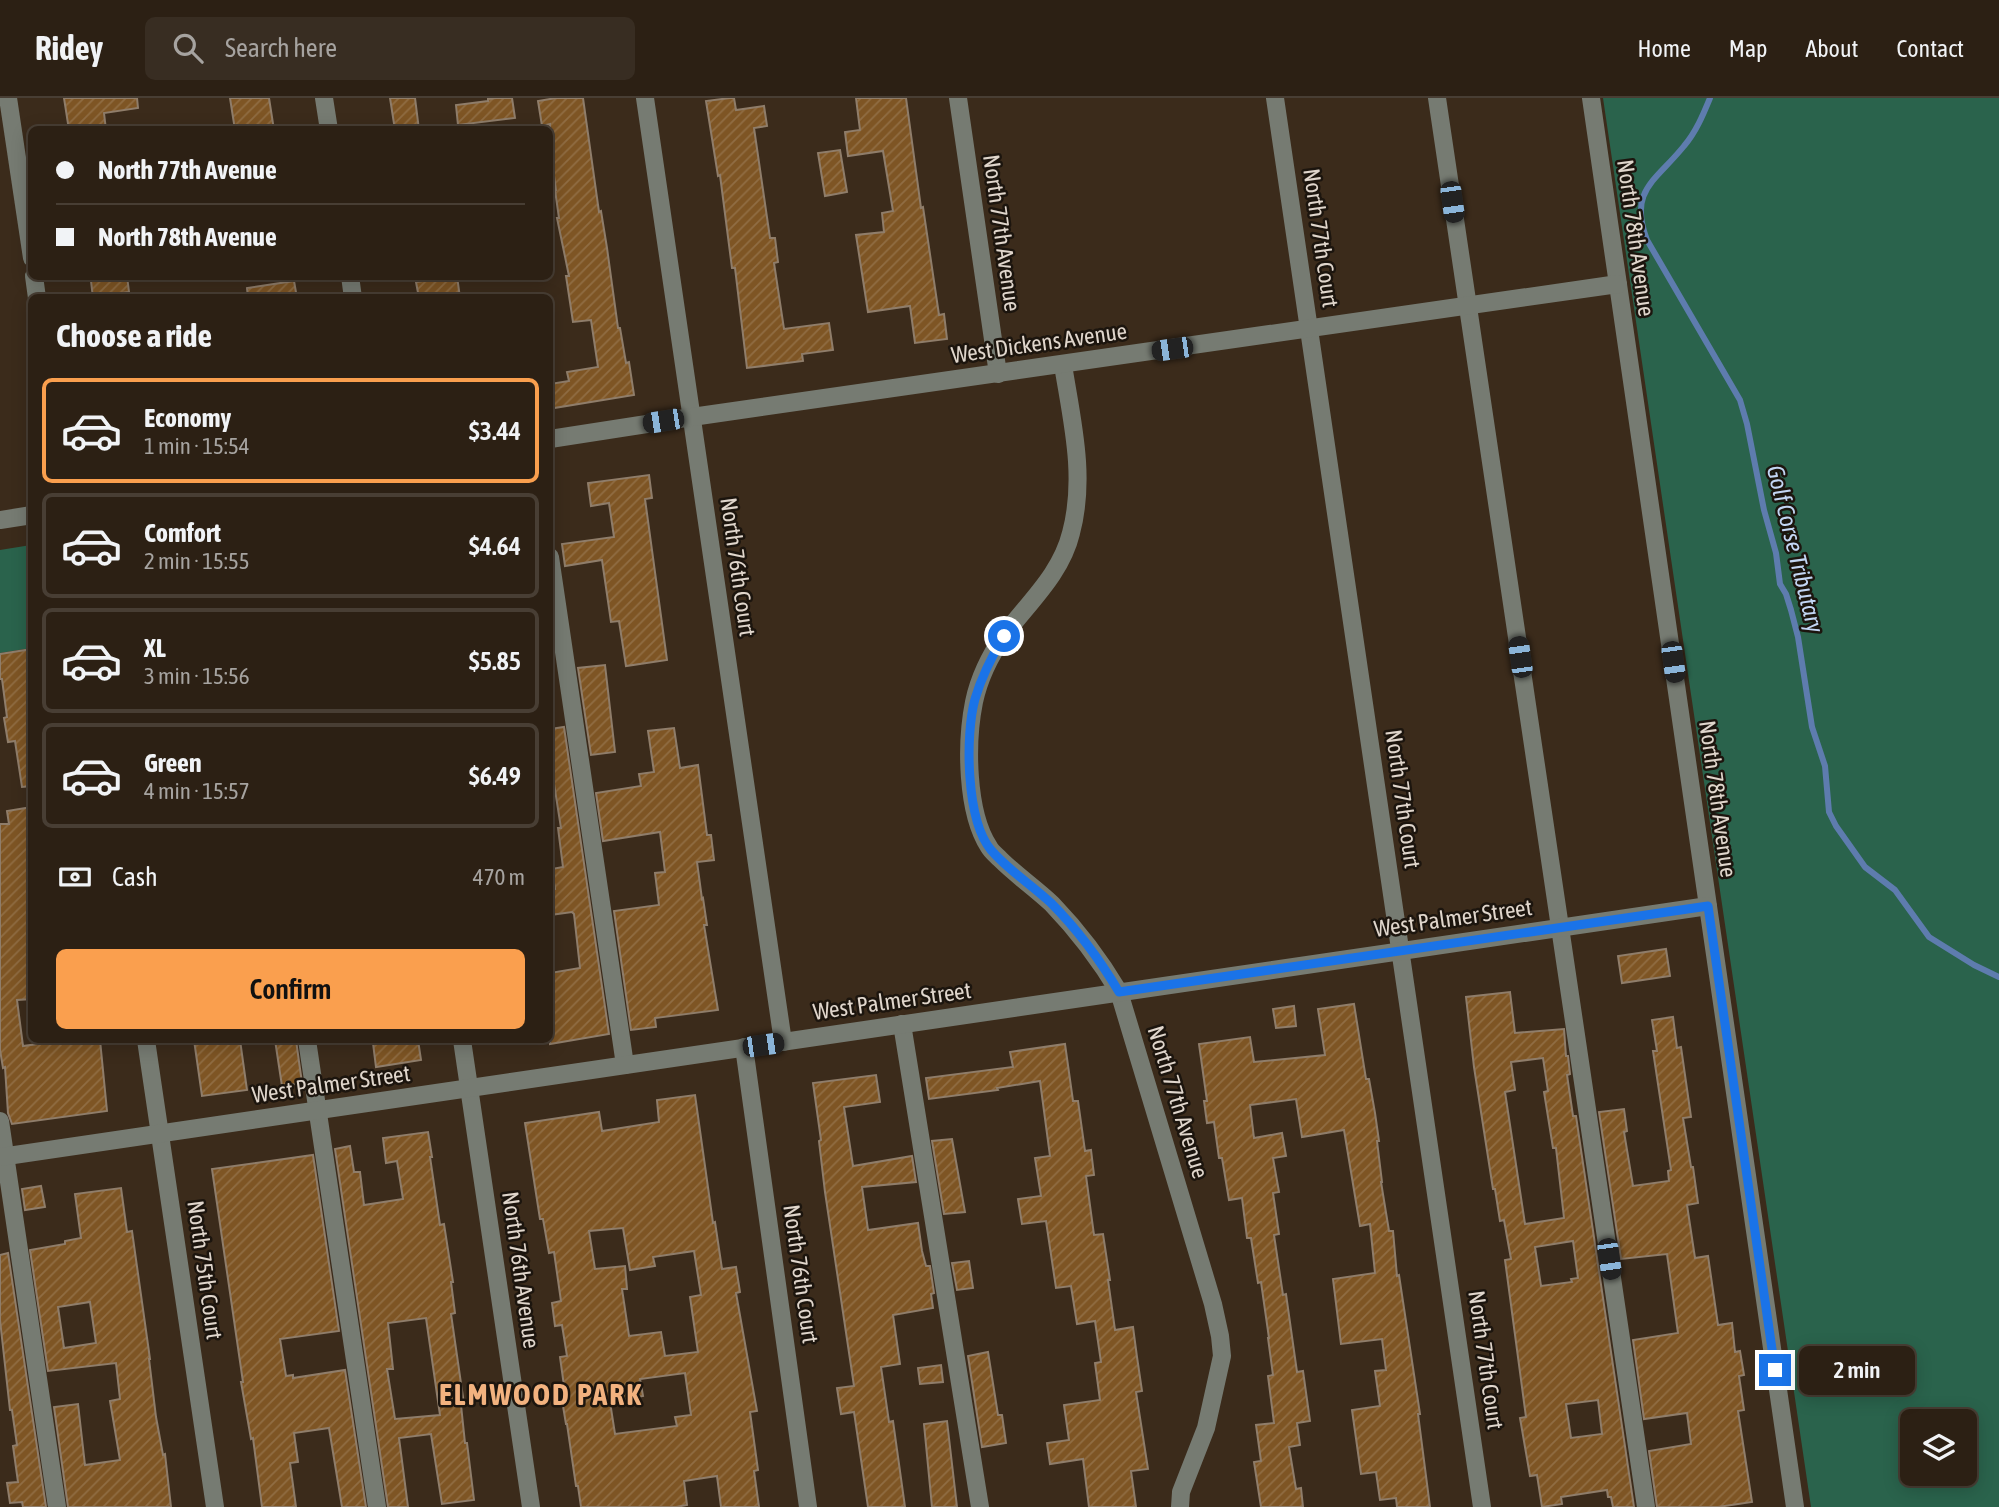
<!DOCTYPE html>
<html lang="en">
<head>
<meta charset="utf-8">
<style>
  :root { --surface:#2c2014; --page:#382d22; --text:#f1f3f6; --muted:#a6a3a0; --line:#483e34; --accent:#fa9f4e }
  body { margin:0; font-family:"Asap Condensed",sans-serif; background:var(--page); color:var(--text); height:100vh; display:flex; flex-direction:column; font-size:26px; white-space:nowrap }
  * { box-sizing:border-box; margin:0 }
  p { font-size:23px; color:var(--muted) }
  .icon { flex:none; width:38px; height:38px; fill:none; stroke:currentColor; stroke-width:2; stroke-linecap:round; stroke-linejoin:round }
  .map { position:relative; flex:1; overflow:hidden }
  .side { position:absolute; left:28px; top:196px; width:525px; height:749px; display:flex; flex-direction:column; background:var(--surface); border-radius:10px; box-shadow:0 4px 18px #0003,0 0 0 2px var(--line) }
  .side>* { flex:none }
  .banner { position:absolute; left:28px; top:28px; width:525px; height:154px; border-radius:10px; box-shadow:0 4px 18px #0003,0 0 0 2px var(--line); display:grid; align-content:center; height:154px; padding:0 28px; background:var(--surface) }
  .controls { position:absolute; left:1900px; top:1311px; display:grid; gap:14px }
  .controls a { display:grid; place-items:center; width:77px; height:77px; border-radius:10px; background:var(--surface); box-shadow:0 4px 18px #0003,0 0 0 2px var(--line); font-size:35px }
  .end { position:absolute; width:32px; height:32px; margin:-16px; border:9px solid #1a73e8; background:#fff; box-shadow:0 0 0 4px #fff }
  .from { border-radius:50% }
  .bubble { position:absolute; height:49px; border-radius:10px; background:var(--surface); box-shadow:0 4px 18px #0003,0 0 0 2px var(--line); font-size:23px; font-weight:600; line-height:49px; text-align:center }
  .car { position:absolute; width:21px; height:42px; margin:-21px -10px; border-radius:9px; box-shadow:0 0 5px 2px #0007; background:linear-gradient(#222 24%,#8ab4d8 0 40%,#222 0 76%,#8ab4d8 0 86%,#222 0) }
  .banner b { display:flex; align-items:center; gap:24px; height:66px; font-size:26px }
  .banner b+b { border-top:2px solid var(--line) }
  .banner i { width:18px; height:18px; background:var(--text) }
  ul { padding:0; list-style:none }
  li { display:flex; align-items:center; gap:21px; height:105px; margin:0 14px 10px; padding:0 14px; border:4px solid var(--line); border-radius:10px }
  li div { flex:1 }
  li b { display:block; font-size:26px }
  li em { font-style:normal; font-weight:600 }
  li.current { border-color:var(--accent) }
  li>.icon { width:63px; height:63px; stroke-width:1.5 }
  h2 { padding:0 28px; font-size:32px; line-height:84px }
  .pay { display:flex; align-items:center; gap:18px; height:77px; padding:0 28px; font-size:26px }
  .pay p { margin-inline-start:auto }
  .button { display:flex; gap:14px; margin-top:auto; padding:14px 28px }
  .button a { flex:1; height:80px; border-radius:10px; background:var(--accent); color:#111; font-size:28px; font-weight:600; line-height:80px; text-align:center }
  header { display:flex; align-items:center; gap:42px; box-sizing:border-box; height:98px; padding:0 35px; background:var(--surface); border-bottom:2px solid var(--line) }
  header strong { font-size:33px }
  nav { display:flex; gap:38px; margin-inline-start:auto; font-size:24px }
  .search { width:490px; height:63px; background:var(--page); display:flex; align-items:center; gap:18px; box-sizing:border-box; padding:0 24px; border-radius:10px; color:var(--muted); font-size:26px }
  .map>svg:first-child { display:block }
  .green { fill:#2a634c; fill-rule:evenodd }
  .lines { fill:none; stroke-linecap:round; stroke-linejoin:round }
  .stream { stroke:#5e7cae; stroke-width:6 }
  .building { fill:url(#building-hatch); stroke:#8f7d6a; stroke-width:2; fill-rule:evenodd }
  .minor { stroke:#767b72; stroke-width:18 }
  .route { stroke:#1a73e8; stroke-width:9 }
  .labels { text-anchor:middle; stroke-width:5; stroke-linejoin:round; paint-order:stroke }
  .street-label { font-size:23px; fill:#e0d6cc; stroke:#1c150e }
  .water-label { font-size:24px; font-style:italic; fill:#c3d6f4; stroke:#1c150e }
  .district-label { font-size:30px; font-weight:bold; letter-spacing:2px; fill:#f2b27f; stroke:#1c150e }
</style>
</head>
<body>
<header>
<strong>Ridey</strong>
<div class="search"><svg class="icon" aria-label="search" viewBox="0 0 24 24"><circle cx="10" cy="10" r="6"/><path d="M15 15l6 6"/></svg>Search here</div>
<nav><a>Home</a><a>Map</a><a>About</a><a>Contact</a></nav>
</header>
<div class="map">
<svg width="1999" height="1409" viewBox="0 0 1999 1409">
  <defs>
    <pattern id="building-hatch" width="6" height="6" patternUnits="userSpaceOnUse" patternTransform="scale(1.75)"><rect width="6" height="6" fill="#7e5524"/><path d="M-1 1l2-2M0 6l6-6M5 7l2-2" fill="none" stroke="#906d43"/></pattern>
  </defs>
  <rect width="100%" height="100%" fill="#3b2b1b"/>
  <!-- green -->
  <g class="green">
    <path d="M 1603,0 L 1999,0 L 1999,1409 L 1811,1409 ZM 1913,1323 L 1965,1323 L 1965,1376 L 1913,1376 Z"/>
    <path d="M 31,447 L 31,550 L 0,555 L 0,452 Z"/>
  </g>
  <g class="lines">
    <!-- stream -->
    <path class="stream" d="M 1710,0 C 1703,17 1696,34 1684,48 C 1656,83 1628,92 1647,142 L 1740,302 L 1747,326 L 1764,412 L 1776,455 L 1780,486 L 1786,496 L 1791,512 L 1798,539 L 1812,629 L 1825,668 L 1829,714 L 1836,728 L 1865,769 L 1895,792 L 1929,839 L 1974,867 L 1999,879"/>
  </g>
  <!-- building -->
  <g class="building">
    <path d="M 64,0 L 137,0 L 138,10 L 104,15 L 106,32 L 69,32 Z"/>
    <path d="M 230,0 L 269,0 L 274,32 L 235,32 Z"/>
    <path d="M 390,0 L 415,0 L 419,32 L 395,32 Z"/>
    <path d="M 496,0 L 512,0 L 515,20 L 458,27 L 456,7 L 488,3 L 488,1 Z"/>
    <path d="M 556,0 L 583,0 L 599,114 L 601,113 L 607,150 L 618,230 L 620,230 L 626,265 L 629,264 L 634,297 L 554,310 L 550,286 L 569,283 L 567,274 L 598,269 L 591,222 L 573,224 L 566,178 L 569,178 L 557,120 L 559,120 L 555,92 L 556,92 L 550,49 L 550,26 L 542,28 L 538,3 Z"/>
    <path d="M 730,0 L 734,0 L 736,12 L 764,8 L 767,28 L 754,30 L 770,140 L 775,140 L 778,164 L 774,165 L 784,231 L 829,225 L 833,252 L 802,256 L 803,263 L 747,270 L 735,170 L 732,170 L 720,77 L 718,78 L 706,3 Z"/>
    <path d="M 856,0 L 906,0 L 921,110 L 923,109 L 939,217 L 944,216 L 947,241 L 915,245 L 910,208 L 868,214 L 856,137 L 884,134 L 882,115 L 893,113 L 883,53 L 848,58 L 845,34 L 860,32 Z"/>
    <path d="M 840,52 L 847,94 L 825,98 L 818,55 Z"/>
    <path d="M 127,178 L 129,194 L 114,196 L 114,200 L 93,200 L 91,183 Z"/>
    <path d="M 457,178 L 460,200 L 419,200 L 416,184 Z"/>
    <path d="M 294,183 L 297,200 L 248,200 L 247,190 Z"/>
    <path d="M 649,377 L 652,400 L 645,401 L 667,562 L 626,568 L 619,523 L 611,524 L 602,462 L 565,468 L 562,446 L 614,439 L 609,405 L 591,408 L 588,385 Z"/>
    <path d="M 32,551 L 32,688 L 22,689 L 15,643 L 8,644 L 4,620 L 7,619 L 2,581 L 0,581 L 0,556 Z"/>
    <path d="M 605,567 L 615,654 L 591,657 L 578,570 Z"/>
    <path d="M 564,629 L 609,936 L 550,946 L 550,875 L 580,870 L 574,816 L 572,814 L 550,817 L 550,792 L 555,791 L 552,771 L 563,769 L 558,730 L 561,730 L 550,660 L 550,631 Z"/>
    <path d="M 674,630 L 680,670 L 698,667 L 707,737 L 711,737 L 714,762 L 697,764 L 702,801 L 703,800 L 707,827 L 704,827 L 718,912 L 655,920 L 656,929 L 631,932 L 614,813 L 659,807 L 655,775 L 665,774 L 660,734 L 603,743 L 596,695 L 641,688 L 639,676 L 654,674 L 648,633 Z"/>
    <path d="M 32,709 L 32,901 L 17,902 L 23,948 L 66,942 L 100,942 L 107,1013 L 12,1026 L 8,1015 L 5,969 L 3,970 L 0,952 L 0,726 L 9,726 L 7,713 Z"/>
    <path d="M 1666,851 L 1670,878 L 1622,885 L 1618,858 Z"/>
    <path d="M 1510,894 L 1515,935 L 1564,931 L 1566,958 L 1568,958 L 1570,976 L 1567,977 L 1573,1018 L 1576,1018 L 1634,1409 L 1613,1409 L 1611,1399 L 1608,1399 L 1607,1392 L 1561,1399 L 1562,1406 L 1542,1409 L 1537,1377 L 1530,1378 L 1520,1320 L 1526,1319 L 1505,1162 L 1511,1161 L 1504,1122 L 1500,1123 L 1495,1091 L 1493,1091 L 1474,969 L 1466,899 ZM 1543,960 L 1548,993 L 1544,994 L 1553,1050 L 1556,1050 L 1564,1120 L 1525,1126 L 1505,994 L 1515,992 L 1511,964 ZM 1573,1143 L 1578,1180 L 1571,1181 L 1572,1184 L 1541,1188 L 1535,1149 ZM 1598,1302 L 1602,1336 L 1571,1340 L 1566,1306 Z"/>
    <path d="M 1354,906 L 1366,981 L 1369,981 L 1375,1015 L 1379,1043 L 1377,1043 L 1382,1084 L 1381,1084 L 1389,1133 L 1393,1133 L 1397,1178 L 1399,1177 L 1420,1316 L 1418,1316 L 1430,1409 L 1397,1409 L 1396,1400 L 1380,1402 L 1376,1374 L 1361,1376 L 1352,1312 L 1380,1308 L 1375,1273 L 1386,1272 L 1382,1241 L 1341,1246 L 1333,1181 L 1375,1175 L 1370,1126 L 1360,1128 L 1344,1032 L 1302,1039 L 1296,1001 L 1250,1007 L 1254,1040 L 1282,1035 L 1286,1058 L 1273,1060 L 1279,1094 L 1273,1095 L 1279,1136 L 1274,1137 L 1283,1197 L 1286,1196 L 1297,1274 L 1303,1273 L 1310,1323 L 1297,1325 L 1300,1347 L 1289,1349 L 1296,1391 L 1301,1390 L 1303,1409 L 1261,1409 L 1254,1364 L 1261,1363 L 1256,1327 L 1274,1325 L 1268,1278 L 1273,1277 L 1268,1240 L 1269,1240 L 1261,1184 L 1258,1185 L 1251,1140 L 1247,1140 L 1242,1100 L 1229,1102 L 1222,1060 L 1219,1060 L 1214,1024 L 1207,1025 L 1204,1003 L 1207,1003 L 1199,946 L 1250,939 L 1254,964 L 1325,957 L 1318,911 Z"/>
    <path d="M 1294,908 L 1296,928 L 1276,930 L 1273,911 Z"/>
    <path d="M 1673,919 L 1677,950 L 1681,949 L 1691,1019 L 1683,1020 L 1691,1069 L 1693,1069 L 1698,1105 L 1687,1107 L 1695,1160 L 1708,1158 L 1718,1227 L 1732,1225 L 1735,1254 L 1740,1253 L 1744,1277 L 1739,1278 L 1744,1312 L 1738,1313 L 1752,1404 L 1718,1409 L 1657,1409 L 1649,1353 L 1691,1346 L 1687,1315 L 1644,1321 L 1633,1242 L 1678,1235 L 1667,1156 L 1621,1161 L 1599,1014 L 1624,1011 L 1627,1033 L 1624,1034 L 1633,1088 L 1669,1083 L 1668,1073 L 1671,1072 L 1653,953 L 1657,953 L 1652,922 Z"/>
    <path d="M 194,942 L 240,942 L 247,992 L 202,998 Z"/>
    <path d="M 275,942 L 296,942 L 302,985 L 282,988 Z"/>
    <path d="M 398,942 L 418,942 L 421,962 L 376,969 L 373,945 Z"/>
    <path d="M 1065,946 L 1073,1003 L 1078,1003 L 1085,1053 L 1091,1052 L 1094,1077 L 1086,1078 L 1094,1137 L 1103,1136 L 1110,1182 L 1108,1182 L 1115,1232 L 1133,1229 L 1137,1259 L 1142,1293 L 1136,1294 L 1148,1371 L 1131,1373 L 1136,1409 L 1089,1409 L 1083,1361 L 1050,1366 L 1047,1345 L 1069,1342 L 1064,1307 L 1100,1302 L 1095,1265 L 1101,1264 L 1095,1223 L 1077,1226 L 1071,1188 L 1056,1190 L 1046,1123 L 1022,1126 L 1018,1101 L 1041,1098 L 1035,1060 L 1050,1058 L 1040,983 L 997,990 L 998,992 L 929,1001 L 926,980 L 1013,969 L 1010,954 Z"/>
    <path d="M 876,977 L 880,1004 L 844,1009 L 853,1068 L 912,1058 L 916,1084 L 862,1089 L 868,1132 L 918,1125 L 922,1153 L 926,1168 L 930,1168 L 934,1195 L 931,1196 L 933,1210 L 893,1217 L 900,1266 L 881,1269 L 889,1324 L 893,1323 L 905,1409 L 868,1409 L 854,1314 L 841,1316 L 837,1290 L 854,1288 L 825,1094 L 819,1043 L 821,1042 L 813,985 Z"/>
    <path d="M 695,997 L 713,1125 L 715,1124 L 722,1171 L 736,1169 L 740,1194 L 736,1195 L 757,1313 L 750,1314 L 758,1372 L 754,1373 L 759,1409 L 721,1409 L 717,1378 L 684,1383 L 687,1407 L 676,1409 L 581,1409 L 578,1388 L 576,1388 L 567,1326 L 566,1326 L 561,1296 L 565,1295 L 560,1259 L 567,1258 L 562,1227 L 555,1228 L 552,1205 L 561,1203 L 554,1154 L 549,1155 L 543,1121 L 540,1121 L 525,1025 L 599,1014 L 602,1033 L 659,1024 L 657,1002 ZM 623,1130 L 630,1172 L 655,1168 L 653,1159 L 694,1153 L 701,1197 L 690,1199 L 698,1254 L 665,1258 L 661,1234 L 629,1238 L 622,1191 L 627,1191 L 625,1168 L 595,1171 L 589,1133 ZM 685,1275 L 691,1317 L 675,1319 L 677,1328 L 615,1336 L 610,1304 L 643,1298 L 640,1281 Z"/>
    <path d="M 428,1034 L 432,1059 L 430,1059 L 440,1127 L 444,1126 L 453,1184 L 451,1184 L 455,1215 L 451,1216 L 464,1306 L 461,1307 L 465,1345 L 467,1345 L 474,1402 L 442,1406 L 431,1336 L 399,1340 L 408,1409 L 388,1409 L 335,1051 L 350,1048 L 354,1074 L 360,1074 L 364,1107 L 403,1101 L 397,1063 L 386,1065 L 383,1040 ZM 426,1220 L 440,1317 L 395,1321 L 387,1271 L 393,1271 L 388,1225 Z"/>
    <path d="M 952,1041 L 965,1114 L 944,1116 L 932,1043 Z"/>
    <path d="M 313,1057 L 339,1233 L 280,1241 L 286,1278 L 293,1277 L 293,1280 L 345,1272 L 366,1409 L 342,1409 L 329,1330 L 294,1335 L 298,1364 L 290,1365 L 296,1409 L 262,1409 L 253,1340 L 251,1341 L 241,1284 L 243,1284 L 212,1071 Z"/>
    <path d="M 41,1088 L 45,1109 L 25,1112 L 22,1091 Z"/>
    <path d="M 121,1090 L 127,1134 L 132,1133 L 150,1261 L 149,1261 L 156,1319 L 163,1357 L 165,1356 L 171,1409 L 68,1409 L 54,1309 L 78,1306 L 85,1367 L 120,1362 L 110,1303 L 120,1301 L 116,1265 L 48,1273 L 30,1152 L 65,1146 L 65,1143 L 81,1140 L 75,1096 ZM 90,1204 L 96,1245 L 64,1250 L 58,1209 Z"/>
    <path d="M 8,1155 L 46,1409 L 23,1409 L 22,1404 L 10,1405 L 7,1385 L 18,1384 L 13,1348 L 17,1347 L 12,1312 L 10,1312 L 0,1222 L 0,1157 Z"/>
    <path d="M 969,1163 L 973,1190 L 957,1192 L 952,1165 Z"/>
    <path d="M 988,1254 L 998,1317 L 1002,1317 L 1006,1345 L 982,1349 L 968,1258 Z"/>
    <path d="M 941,1267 L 943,1284 L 920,1286 L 918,1270 Z"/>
    <path d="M 947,1323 L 957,1409 L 932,1409 L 924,1326 Z"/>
  </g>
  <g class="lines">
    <!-- minor -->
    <g class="minor">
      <path d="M 8,0 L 32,160"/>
      <path d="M 324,0 L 329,32"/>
      <path d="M 645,0 L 783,944"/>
      <path d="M 958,0 L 998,276"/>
      <path d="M 1275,0 L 1482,1409"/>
      <path d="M 1437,0 L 1646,1409"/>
      <path d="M 1591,0 L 1795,1409"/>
      <path d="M 34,178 L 37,200"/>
      <path d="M 350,178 L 353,200"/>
      <path d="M 1063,267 C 1072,323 1086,379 1071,435 C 1061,476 1029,504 1005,536 C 991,556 979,580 974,604 C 966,644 966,714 989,749 C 991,753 996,757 1000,761 C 1016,777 1035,790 1052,806 C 1078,833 1100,862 1119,894 L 1213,1206 L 1220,1238 L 1222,1258 L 1206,1330 L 1181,1394 L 1180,1409"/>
      <path d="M 550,341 L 692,319 L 1618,186"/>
      <path d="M 0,422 L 32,417"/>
      <path d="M 550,459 L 625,967"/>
      <path d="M 902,926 L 980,1409"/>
      <path d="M 146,942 L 215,1409"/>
      <path d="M 307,942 L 377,1409"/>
      <path d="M 462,942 L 531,1409"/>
      <path d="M 744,949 L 808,1409"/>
      <path d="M 0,1023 L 57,1409"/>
      <path d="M 0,1059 L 1708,808"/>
    </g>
  </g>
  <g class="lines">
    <!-- route -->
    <path class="route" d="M 1004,538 C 992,558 982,577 975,601 C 965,637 966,722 991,752 C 1008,772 1032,787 1051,805 C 1078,832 1100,862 1119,894 L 1708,808 L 1775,1272"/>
  </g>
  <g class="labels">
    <!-- street labels -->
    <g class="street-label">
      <text transform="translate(1002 135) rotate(82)" y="8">North 77th Avenue</text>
      <text transform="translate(1321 140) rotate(82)" y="8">North 77th Court</text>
      <text transform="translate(1636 140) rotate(82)" y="8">North 78th Avenue</text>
      <text transform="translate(1039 245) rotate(-8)" y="8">West Dickens Avenue</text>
      <text transform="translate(738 469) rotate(82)" y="8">North 76th Court</text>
      <text transform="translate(1403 701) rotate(82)" y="8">North 77th Court</text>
      <text transform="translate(1718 701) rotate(82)" y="8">North 78th Avenue</text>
      <text transform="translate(1453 820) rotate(-8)" y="8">West Palmer Street</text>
      <text transform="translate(892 903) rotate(-8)" y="8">West Palmer Street</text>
      <text transform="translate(331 986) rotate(-8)" y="8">West Palmer Street</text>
      <text transform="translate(1178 1004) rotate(73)" y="8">North 77th Avenue</text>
      <text transform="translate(205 1172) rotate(82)" y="8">North 75th Court</text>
      <text transform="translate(521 1172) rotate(82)" y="8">North 76th Avenue</text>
      <text transform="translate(801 1176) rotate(82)" y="8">North 76th Court</text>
      <text transform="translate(1486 1262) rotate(82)" y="8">North 77th Court</text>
    </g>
    <!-- water labels -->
    <g class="water-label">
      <text transform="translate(1795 451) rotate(76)" y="8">Golf Corse Tributary</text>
    </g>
    <!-- district labels -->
    <g class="district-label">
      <text x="541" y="1307">ELMWOOD PARK</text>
    </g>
  </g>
</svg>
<div class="controls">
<a><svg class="icon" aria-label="layers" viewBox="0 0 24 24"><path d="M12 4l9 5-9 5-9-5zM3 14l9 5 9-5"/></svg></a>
</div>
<i class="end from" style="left:1004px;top:538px"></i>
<i class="end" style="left:1775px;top:1272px"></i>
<div class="bubble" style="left:1799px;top:1248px;width:116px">2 min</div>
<i class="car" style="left:1452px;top:104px;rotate:172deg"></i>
<i class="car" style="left:1172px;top:251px;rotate:262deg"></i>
<i class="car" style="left:663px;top:323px;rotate:261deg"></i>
<i class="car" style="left:1520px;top:559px;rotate:352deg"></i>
<i class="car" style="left:1673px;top:564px;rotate:172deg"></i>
<i class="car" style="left:763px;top:947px;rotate:82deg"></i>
<i class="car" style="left:1609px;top:1161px;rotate:172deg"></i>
<div class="banner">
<b><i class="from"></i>North 77th Avenue</b>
<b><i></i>North 78th Avenue</b>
</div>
<section class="side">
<h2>Choose a ride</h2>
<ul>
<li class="current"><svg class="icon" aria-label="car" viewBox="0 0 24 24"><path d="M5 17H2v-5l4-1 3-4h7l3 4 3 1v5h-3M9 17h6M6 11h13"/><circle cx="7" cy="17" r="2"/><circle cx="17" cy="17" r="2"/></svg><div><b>Economy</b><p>1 min · 15:54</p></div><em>$3.44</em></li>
<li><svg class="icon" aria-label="car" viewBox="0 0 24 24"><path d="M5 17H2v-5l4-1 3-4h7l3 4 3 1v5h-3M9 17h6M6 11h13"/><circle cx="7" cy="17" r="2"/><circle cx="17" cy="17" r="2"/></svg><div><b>Comfort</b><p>2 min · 15:55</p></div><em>$4.64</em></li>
<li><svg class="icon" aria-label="car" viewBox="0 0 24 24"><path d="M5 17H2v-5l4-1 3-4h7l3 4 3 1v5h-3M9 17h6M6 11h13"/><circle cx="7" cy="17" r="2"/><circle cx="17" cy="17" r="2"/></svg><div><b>XL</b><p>3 min · 15:56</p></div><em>$5.85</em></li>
<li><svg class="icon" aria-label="car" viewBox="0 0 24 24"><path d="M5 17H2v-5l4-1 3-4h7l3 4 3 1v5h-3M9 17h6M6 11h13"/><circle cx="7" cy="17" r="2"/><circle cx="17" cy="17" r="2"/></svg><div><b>Green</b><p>4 min · 15:57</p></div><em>$6.49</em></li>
</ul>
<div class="pay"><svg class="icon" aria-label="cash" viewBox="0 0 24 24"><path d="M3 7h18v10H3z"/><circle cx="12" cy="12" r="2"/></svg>Cash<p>470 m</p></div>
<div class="button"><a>Confirm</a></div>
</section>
</div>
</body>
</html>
